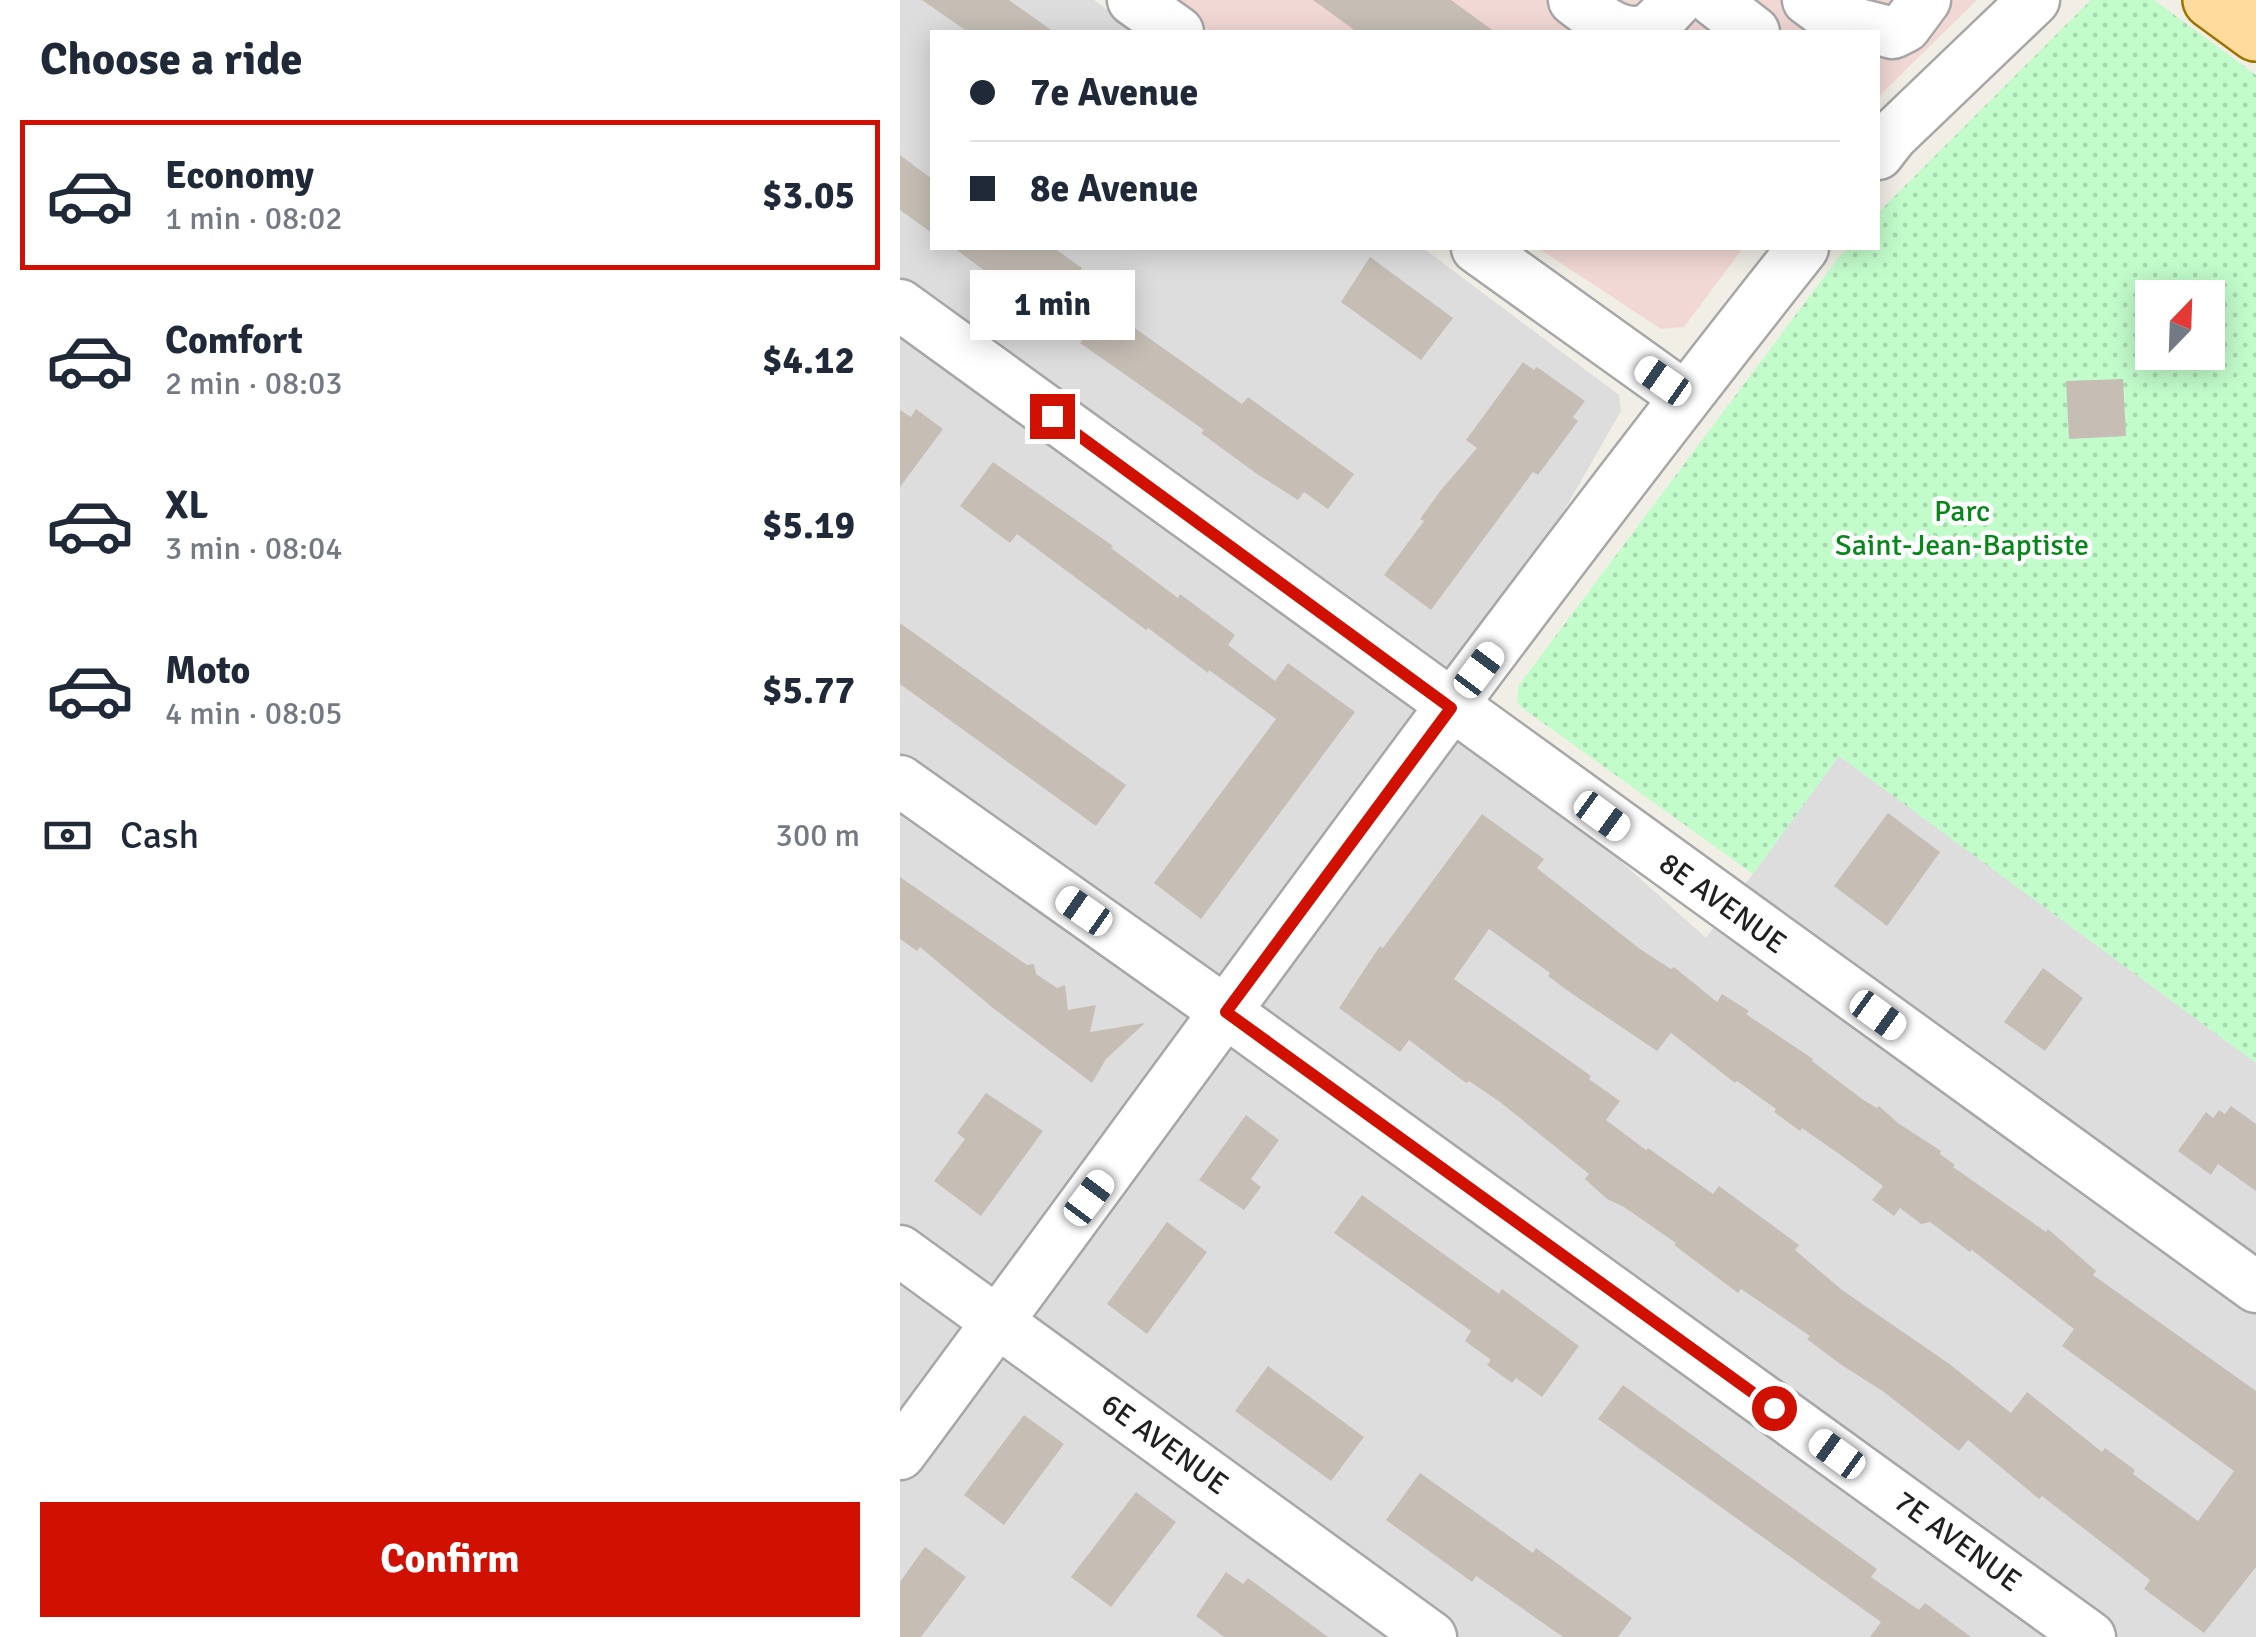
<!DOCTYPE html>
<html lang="en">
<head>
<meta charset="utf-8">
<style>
  :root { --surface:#fff; --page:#f2f2f3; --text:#1f2937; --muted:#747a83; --line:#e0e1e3; --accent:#d01000 }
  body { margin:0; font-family:Signika,sans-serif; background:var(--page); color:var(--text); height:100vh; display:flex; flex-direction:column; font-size:38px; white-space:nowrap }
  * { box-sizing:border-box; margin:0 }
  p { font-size:32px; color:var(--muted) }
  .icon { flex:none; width:55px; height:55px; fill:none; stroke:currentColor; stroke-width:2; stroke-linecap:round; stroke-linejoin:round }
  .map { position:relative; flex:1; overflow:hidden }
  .drawer { display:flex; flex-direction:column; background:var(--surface); width:900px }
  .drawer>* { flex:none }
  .guide { position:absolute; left:30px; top:30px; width:950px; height:220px; border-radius:0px; box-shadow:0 5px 25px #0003; display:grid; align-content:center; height:220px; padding:0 40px; background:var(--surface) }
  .needle { width:65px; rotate:23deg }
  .fabs { position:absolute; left:1235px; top:280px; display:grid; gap:20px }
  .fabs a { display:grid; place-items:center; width:90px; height:90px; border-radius:0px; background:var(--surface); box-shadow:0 5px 25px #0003; font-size:50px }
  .end { position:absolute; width:45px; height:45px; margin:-22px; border:12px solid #d01000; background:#fff; box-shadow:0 0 0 5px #fff }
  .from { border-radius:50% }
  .bubble { position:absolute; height:70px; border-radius:0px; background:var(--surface); box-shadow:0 5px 25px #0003; font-size:32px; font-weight:800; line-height:70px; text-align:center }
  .car { position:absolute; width:30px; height:60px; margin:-30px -15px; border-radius:12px; box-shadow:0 0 8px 2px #0007; background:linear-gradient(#fff 24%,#345 0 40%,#fff 0 76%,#345 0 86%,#fff 0) }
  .guide b { display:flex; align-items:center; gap:35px; height:95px; font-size:38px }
  .guide b+b { border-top:2px solid var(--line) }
  .guide i { width:25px; height:25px; background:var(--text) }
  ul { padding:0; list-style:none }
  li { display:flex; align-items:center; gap:30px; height:150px; margin:0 20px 15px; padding:0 20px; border:5px solid transparent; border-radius:0px }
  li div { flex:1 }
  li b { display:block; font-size:38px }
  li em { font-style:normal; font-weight:800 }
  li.on { border-color:var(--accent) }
  li>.icon { width:90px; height:90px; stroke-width:1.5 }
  h2 { padding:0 40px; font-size:45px; line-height:120px }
  .pay { display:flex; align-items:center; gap:25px; height:110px; padding:0 40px; font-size:38px }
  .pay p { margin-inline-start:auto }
  .action { display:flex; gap:20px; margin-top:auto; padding:20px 40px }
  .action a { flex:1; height:115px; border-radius:0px; background:var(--accent); color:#fff; font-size:40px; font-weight:800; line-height:115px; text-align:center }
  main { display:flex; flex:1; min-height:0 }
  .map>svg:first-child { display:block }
  .residential { fill:#dedddd }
  .commercial { fill:#f2d8d5 }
  .park { fill:url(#park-dots); fill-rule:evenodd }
  .building { fill:#c6beb5; fill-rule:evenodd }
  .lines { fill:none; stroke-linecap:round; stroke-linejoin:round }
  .minor-casing { stroke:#a7a7a7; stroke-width:55 }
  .major-casing { stroke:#9c7500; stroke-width:60 }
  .minor { stroke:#fff; stroke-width:50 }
  .major { stroke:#ffdc9d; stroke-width:55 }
  .route { stroke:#d01000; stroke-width:12 }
  .labels { text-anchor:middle; stroke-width:9; stroke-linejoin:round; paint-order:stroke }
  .park-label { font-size:30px; fill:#06871a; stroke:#fff }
  .street-label { font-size:30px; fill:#202020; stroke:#fff }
</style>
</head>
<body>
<main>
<section class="drawer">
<h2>Choose a ride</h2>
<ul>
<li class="on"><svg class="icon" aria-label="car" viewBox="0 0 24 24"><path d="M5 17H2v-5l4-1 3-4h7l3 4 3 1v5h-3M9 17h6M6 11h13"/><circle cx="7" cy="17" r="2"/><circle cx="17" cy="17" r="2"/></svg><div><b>Economy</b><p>1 min · 08:02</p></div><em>$3.05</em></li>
<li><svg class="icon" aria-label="car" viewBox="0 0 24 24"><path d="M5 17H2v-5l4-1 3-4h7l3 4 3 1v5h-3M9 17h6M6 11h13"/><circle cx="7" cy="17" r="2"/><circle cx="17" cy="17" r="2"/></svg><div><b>Comfort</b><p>2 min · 08:03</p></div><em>$4.12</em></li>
<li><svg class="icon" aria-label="car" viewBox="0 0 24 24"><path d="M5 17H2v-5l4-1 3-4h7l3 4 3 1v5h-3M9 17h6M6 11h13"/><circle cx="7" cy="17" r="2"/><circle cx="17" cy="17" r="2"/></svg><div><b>XL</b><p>3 min · 08:04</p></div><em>$5.19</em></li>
<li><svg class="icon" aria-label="car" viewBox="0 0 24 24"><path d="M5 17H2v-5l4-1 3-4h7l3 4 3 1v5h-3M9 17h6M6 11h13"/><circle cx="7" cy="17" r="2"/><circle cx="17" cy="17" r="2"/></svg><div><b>Moto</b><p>4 min · 08:05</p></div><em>$5.77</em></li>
</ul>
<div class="pay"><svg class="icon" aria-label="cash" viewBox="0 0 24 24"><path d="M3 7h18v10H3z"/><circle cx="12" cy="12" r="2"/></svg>Cash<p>300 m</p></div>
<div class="action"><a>Confirm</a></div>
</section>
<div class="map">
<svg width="1356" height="1637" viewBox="0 0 1356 1637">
  <defs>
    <pattern id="park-dots" width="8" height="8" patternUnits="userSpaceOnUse" patternTransform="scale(2.5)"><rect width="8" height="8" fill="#c2fccb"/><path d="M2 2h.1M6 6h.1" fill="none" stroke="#a6d8ae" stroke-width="1.8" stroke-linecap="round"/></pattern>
  </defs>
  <rect width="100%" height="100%" fill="#f1eee6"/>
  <!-- residential -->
  <path class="residential" d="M 0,0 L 194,0 L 237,32 L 32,32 L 32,248 L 523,248 L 719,395 L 721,411 L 551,708 L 806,938 L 939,755 L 1356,1063 L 1356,1637 L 0,1637 Z"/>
  <!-- commercial -->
  <g class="commercial">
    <path d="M 263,0 L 1077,0 L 978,97 L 978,32 L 312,32 Z"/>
    <path d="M 638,248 L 843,248 L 784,327 L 761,329 Z"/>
  </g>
  <!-- park -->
  <path class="park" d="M 1191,0 L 1254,0 L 1356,75 L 1356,1063 L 939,756 L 853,874 L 621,707 L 617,701 L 619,685 L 939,257 L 948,248 L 978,248 L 978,213 ZM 1252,298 L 1308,298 L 1308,352 L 1252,352 Z"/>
  <!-- building -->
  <g class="building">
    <path d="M 22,0 L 109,0 L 154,32 L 68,32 Z"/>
    <path d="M 413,0 L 551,0 L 595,32 L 457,32 Z"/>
    <path d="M 0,155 L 32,179 L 32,233 L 0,210 Z"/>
    <path d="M 54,248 L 154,248 L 182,268 L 173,281 L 193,294 L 191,297 L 342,404 L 348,397 L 454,474 L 428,509 L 404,492 L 398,500 L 357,474 L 301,433 L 304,430 L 180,343 L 186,334 L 136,298 L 131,305 Z"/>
    <path d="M 470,257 L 553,318 L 521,360 L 441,302 Z"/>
    <path d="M 623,362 L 634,370 L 637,367 L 685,401 L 673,417 L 678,421 L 638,475 L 633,472 L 531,610 L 484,575 L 524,521 L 520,519 L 541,490 L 577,448 L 566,440 Z"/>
    <path d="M 1223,379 L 1226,436 L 1169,439 L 1166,381 Z"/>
    <path d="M 16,409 L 43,429 L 0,487 L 0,410 L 11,417 Z"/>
    <path d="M 93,462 L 213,546 L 211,548 L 278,598 L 280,594 L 335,635 L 328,645 L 375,681 L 388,663 L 455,712 L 301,919 L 254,883 L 376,719 L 309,670 L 308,673 L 248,628 L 246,630 L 117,534 L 110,543 L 60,506 Z"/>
    <path d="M 0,623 L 226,785 L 196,826 L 0,684 Z"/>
    <path d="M 988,813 L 1040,852 L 987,926 L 934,886 Z"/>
    <path d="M 582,814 L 644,859 L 637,868 L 740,949 L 771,969 L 774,967 L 817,1002 L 822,994 L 849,1011 L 846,1014 L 913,1059 L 912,1061 L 962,1099 L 977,1108 L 979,1106 L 998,1123 L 1041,1151 L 1040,1154 L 1055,1165 L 1053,1167 L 1146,1232 L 1148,1229 L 1196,1271 L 1193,1275 L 1356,1391 L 1356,1567 L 1304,1633 L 1244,1589 L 1250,1580 L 1142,1496 L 1139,1499 L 1068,1440 L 1059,1451 L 984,1392 L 940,1364 L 907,1339 L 910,1336 L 841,1289 L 838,1293 L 774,1245 L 776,1243 L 724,1207 L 707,1199 L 685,1179 L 689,1174 L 600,1102 L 569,1081 L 566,1083 L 509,1040 L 500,1052 L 439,1008 L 480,946 L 483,948 ZM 589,929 L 650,973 L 648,976 L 668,991 L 757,1051 L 771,1033 L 835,1083 L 837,1081 L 876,1109 L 874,1112 L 900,1131 L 902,1128 L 942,1156 L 983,1186 L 972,1200 L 994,1216 L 1000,1208 L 1021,1224 L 1030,1222 L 1070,1252 L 1072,1250 L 1174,1329 L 1162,1346 L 1334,1471 L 1298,1521 L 1233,1474 L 1235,1470 L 1205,1448 L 1202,1452 L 1127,1392 L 1111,1413 L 1048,1363 L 942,1290 L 895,1250 L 899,1245 L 819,1186 L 813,1194 L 748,1148 L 746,1150 L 706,1120 L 720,1101 L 689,1079 L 691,1076 L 554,979 Z"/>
    <path d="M 0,877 L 127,965 L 134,964 L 136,974 L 157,988 L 165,985 L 168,1010 L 196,1005 L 190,1032 L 245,1023 L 206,1059 L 192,1083 L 93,1008 L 20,947 L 17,951 L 0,939 Z"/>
    <path d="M 1143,968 L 1183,998 L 1145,1051 L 1104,1022 Z"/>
    <path d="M 86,1093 L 143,1131 L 81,1216 L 34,1181 L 65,1139 L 57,1133 Z"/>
    <path d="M 1331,1106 L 1356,1124 L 1356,1191 L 1318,1164 L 1311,1175 L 1278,1151 L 1306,1112 L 1313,1118 L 1319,1110 L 1325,1114 Z"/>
    <path d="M 346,1115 L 379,1140 L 351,1179 L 361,1187 L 344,1210 L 299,1180 Z"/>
    <path d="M 462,1195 L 599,1294 L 602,1289 L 679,1346 L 642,1397 L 616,1378 L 612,1383 L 587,1365 L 591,1360 L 565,1341 L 571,1331 L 434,1233 Z"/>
    <path d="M 267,1222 L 307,1252 L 247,1334 L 207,1304 Z"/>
    <path d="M 368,1366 L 464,1437 L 431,1481 L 335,1411 Z"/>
    <path d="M 723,1385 L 977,1569 L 971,1577 L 1019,1610 L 1025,1603 L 1071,1637 L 970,1637 L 981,1622 L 698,1419 Z"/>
    <path d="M 124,1415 L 164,1444 L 104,1525 L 64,1495 Z"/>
    <path d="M 520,1473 L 633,1553 L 636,1548 L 732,1618 L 718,1637 L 663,1637 L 576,1576 L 572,1582 L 486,1520 Z"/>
    <path d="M 236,1492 L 276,1522 L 211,1607 L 171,1577 Z"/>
    <path d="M 25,1547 L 66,1577 L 21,1637 L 0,1637 L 0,1582 Z"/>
    <path d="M 326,1572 L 343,1584 L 348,1578 L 428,1637 L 324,1637 L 296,1616 Z"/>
  </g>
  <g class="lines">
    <!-- minor casing -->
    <g class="minor-casing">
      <g id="minor">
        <path d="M 233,0 L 278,32"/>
        <path d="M 674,0 C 693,14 721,41 748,29 C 758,24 769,8 778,0"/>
        <path d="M 813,0 L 854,32"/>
        <path d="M 908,0 L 931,17 L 993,33 L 1005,27 L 1025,0"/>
        <path d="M 978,154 L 992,136 L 1134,0"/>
        <path d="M 577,248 L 785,397"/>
        <path d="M 0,305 L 1356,1287"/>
        <path d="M 0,781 L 326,1012 L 1190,1637"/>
        <path d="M 0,1251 L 531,1637"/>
        <path d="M 0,1454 C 299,1050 591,641 903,248"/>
      </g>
    </g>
    <!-- major casing -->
    <g class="major-casing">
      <path id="major" d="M 1311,0 L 1356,33"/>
    </g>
    <!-- minor -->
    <use href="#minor" class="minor"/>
    <!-- major -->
    <use href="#major" class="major"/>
  </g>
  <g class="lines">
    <!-- route -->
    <path class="route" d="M 152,416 L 551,708 L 326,1012 L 874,1408"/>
  </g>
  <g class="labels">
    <!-- park labels -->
    <g class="park-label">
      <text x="1062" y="521">Parc<tspan x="1062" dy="34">Saint-Jean-Baptiste</tspan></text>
    </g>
    <!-- street labels -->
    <g class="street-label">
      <text transform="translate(823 903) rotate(36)" y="10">8E AVENUE</text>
      <text transform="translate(265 1444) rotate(36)" y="10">6E AVENUE</text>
      <text transform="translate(1058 1541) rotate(36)" y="10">7E AVENUE</text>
    </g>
  </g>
</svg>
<div class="fabs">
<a><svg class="needle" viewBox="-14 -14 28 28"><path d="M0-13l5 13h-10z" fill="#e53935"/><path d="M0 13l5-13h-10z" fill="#747a83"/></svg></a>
</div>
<i class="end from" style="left:874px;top:1408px"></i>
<i class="end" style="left:152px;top:416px"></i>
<div class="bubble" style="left:70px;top:270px;width:165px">1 min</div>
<i class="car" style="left:763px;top:381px;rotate:305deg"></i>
<i class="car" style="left:579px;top:670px;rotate:37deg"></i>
<i class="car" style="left:702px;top:816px;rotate:126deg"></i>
<i class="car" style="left:184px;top:911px;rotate:305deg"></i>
<i class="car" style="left:978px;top:1015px;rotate:126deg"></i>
<i class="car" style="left:189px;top:1198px;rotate:37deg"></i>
<i class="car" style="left:937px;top:1454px;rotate:306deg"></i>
<div class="guide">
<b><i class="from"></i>7e Avenue</b>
<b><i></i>8e Avenue</b>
</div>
</div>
</main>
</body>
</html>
